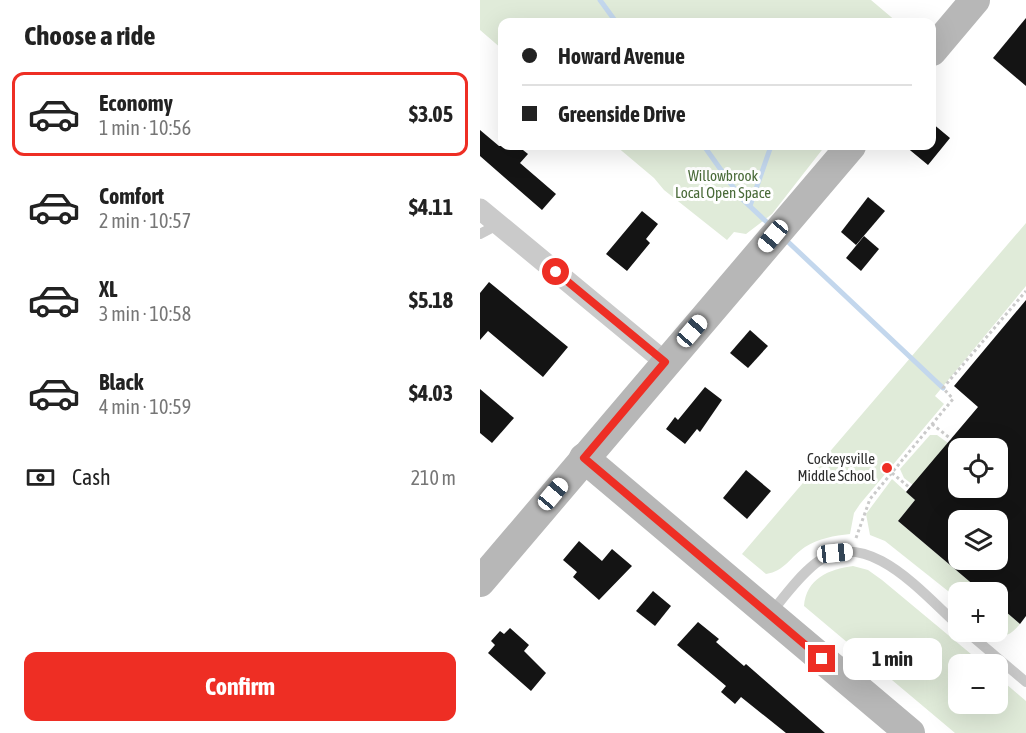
<!DOCTYPE html>
<html lang="en">
<head>
<meta charset="utf-8">
<style>
  :root { --surface:#fff; --page:#f2f2f2; --text:#222; --muted:#767676; --line:#e0e0e0; --accent:#ee2e24 }
  body { margin:0; font-family:"Asap Condensed",sans-serif; background:var(--page); color:var(--text); height:100vh; display:flex; flex-direction:column; font-size:22px; white-space:nowrap }
  * { box-sizing:border-box; margin:0 }
  p { font-size:20px; color:var(--muted) }
  .icon { flex:none; width:33px; height:33px; fill:none; stroke:currentColor; stroke-width:2; stroke-linecap:round; stroke-linejoin:round }
  .map { position:relative; flex:1; overflow:hidden }
  .sheet { display:flex; flex-direction:column; background:var(--surface); width:480px }
  .sheet>* { flex:none }
  .guide { position:absolute; left:18px; top:18px; width:438px; height:132px; border-radius:12px; box-shadow:0 6px 24px #0002; display:grid; align-content:center; height:132px; padding:0 24px; background:var(--surface) }
  .buttons { position:absolute; left:468px; top:438px; display:grid; gap:12px }
  .buttons a { display:grid; place-items:center; width:60px; height:60px; border-radius:12px; background:var(--surface); box-shadow:0 6px 24px #0002; font-size:30px }
  .end { position:absolute; width:27px; height:27px; margin:-14px; border:8px solid #ee2e24; background:#fff; box-shadow:0 0 0 3px #fff }
  .from { border-radius:50% }
  .bubble { position:absolute; height:42px; border-radius:12px; background:var(--surface); box-shadow:0 6px 24px #0002; font-size:20px; font-weight:700; line-height:42px; text-align:center }
  .car { position:absolute; width:18px; height:36px; margin:-18px -9px; border-radius:8px; box-shadow:0 0 4px 2px #0007; background:linear-gradient(#fff 24%,#345 0 40%,#fff 0 76%,#345 0 86%,#fff 0) }
  .guide b { display:flex; align-items:center; gap:21px; height:57px; font-size:22px }
  .guide b+b { border-top:2px solid var(--line) }
  .guide i { width:15px; height:15px; background:var(--text) }
  ul { padding:0; list-style:none }
  li { display:flex; align-items:center; gap:18px; height:84px; margin:0 12px 9px; padding:0 12px; border:3px solid transparent; border-radius:12px }
  li div { flex:1 }
  li b { display:block; font-size:22px }
  li em { font-style:normal; font-weight:700 }
  li.on { border-color:var(--accent) }
  li>.icon { width:54px; height:54px; stroke-width:1.5 }
  h2 { padding:0 24px; font-size:27px; line-height:72px }
  .pay { display:flex; align-items:center; gap:15px; height:66px; padding:0 24px; font-size:22px }
  .pay p { margin-inline-start:auto }
  .action { display:flex; gap:12px; margin-top:auto; padding:12px 24px }
  .action a { flex:1; height:69px; border-radius:12px; background:var(--accent); color:#fff; font-size:24px; font-weight:700; line-height:69px; text-align:center }
  main { display:flex; flex:1; min-height:0 }
  .map>svg:first-child { display:block }
  .green { fill:#e0ebd9 }
  .lines { fill:none; stroke-linecap:round; stroke-linejoin:round }
  .stream { stroke:#c3d7ed; stroke-width:5 }
  .building { fill:#141414; fill-rule:evenodd }
  .path { stroke:#cacaca; stroke-width:3; stroke-dasharray:3 3; stroke-linecap:butt }
  .lane { stroke:#cacaca; stroke-width:10 }
  .street { stroke:#cacaca; stroke-width:21 }
  .secondary { stroke:#b7b7b7; stroke-width:30 }
  .route { stroke:#ee2e24; stroke-width:8 }
  .poi-dot { fill:#ee2e24; stroke:#fff; stroke-width:2 }
  .labels { text-anchor:middle; stroke-width:6; stroke-linejoin:round; paint-order:stroke }
  .park-label { font-size:15px; fill:#496a38; stroke:#fff }
  .poi-label { font-size:15px; fill:#2d2d2d; stroke:#fff; text-anchor:end }
</style>
</head>
<body>
<main>
<section class="sheet">
<h2>Choose a ride</h2>
<ul>
<li class="on"><svg class="icon" aria-label="car" viewBox="0 0 24 24"><path d="M5 17H2v-5l4-1 3-4h7l3 4 3 1v5h-3M9 17h6M6 11h13"/><circle cx="7" cy="17" r="2"/><circle cx="17" cy="17" r="2"/></svg><div><b>Economy</b><p>1 min · 10:56</p></div><em>$3.05</em></li>
<li><svg class="icon" aria-label="car" viewBox="0 0 24 24"><path d="M5 17H2v-5l4-1 3-4h7l3 4 3 1v5h-3M9 17h6M6 11h13"/><circle cx="7" cy="17" r="2"/><circle cx="17" cy="17" r="2"/></svg><div><b>Comfort</b><p>2 min · 10:57</p></div><em>$4.11</em></li>
<li><svg class="icon" aria-label="car" viewBox="0 0 24 24"><path d="M5 17H2v-5l4-1 3-4h7l3 4 3 1v5h-3M9 17h6M6 11h13"/><circle cx="7" cy="17" r="2"/><circle cx="17" cy="17" r="2"/></svg><div><b>XL</b><p>3 min · 10:58</p></div><em>$5.18</em></li>
<li><svg class="icon" aria-label="car" viewBox="0 0 24 24"><path d="M5 17H2v-5l4-1 3-4h7l3 4 3 1v5h-3M9 17h6M6 11h13"/><circle cx="7" cy="17" r="2"/><circle cx="17" cy="17" r="2"/></svg><div><b>Black</b><p>4 min · 10:59</p></div><em>$4.03</em></li>
</ul>
<div class="pay"><svg class="icon" aria-label="cash" viewBox="0 0 24 24"><path d="M3 7h18v10H3z"/><circle cx="12" cy="12" r="2"/></svg>Cash<p>210 m</p></div>
<div class="action"><a>Confirm</a></div>
</section>
<div class="map">
<svg width="546" height="733" viewBox="0 0 546 733">
  <rect width="100%" height="100%" fill="#fff"/>
  <!-- green -->
  <g class="green">
    <path d="M 0,0 L 391,0 L 417,22 L 22,22 L 22,49 L 0,30 Z"/>
    <path d="M 136,146 L 345,146 L 292,214 L 266,234 L 254,232 L 247,240 L 184,190 L 174,178 Z"/>
    <path d="M 546,223 L 546,286 L 455,396 L 464,404 L 380,504 L 374,513 L 370,534 C 354,536 339,538 325,547 C 310,557 305,571 286,574 L 262,554 Z"/>
    <path d="M 450,435 L 457,435 L 468,443 L 433,485 L 424,478 L 420,469 Z"/>
    <path d="M 412,479 L 435,500 L 418,521 L 502,592 L 478,592 L 478,599 L 405,541 L 390,535 L 386,514 Z"/>
    <path d="M 373,566 L 388,570 L 402,580 L 503,664 L 478,664 L 478,704 L 518,704 L 518,677 L 546,701 L 546,733 L 475,733 L 324,606 C 326,579 349,569 373,566 Z"/>
    <path d="M 518,605 L 540,624 C 533,632 527,639 516,632 Z"/>
  </g>
  <g class="lines">
    <!-- stream -->
    <g class="stream">
      <path d="M 120,0 L 136,22"/>
      <path d="M 224,146 L 261,198 L 292,227"/>
      <path d="M 270,206 L 291,146"/>
      <path d="M 305,239 L 463,388"/>
    </g>
  </g>
  <!-- building -->
  <g class="building">
    <path d="M 546,18 L 546,86 L 513,58 Z"/>
    <path d="M 452,123 L 470,138 L 448,165 L 425,146 L 452,146 Z"/>
    <path d="M 0,130 L 19,146 L 38,146 L 48,154 L 40,163 L 76,194 L 62,210 L 0,156 Z"/>
    <path d="M 388,197 L 405,211 L 376,245 L 361,232 Z"/>
    <path d="M 162,211 L 178,224 L 166,239 L 170,243 L 147,271 L 126,254 Z"/>
    <path d="M 384,236 L 399,249 L 381,271 L 366,258 Z"/>
    <path d="M 9,282 L 88,347 L 63,377 L 8,331 L 0,340 L 0,293 Z"/>
    <path d="M 546,300 L 546,616 L 540,624 L 518,605 L 518,592 L 502,592 L 418,521 L 435,500 L 426,492 L 498,407 L 474,386 ZM 478,448 L 518,448 L 518,488 L 478,488 ZM 478,520 L 518,520 L 518,560 L 478,560 Z"/>
    <path d="M 270,330 L 288,346 L 268,368 L 250,353 Z"/>
    <path d="M 225,387 L 242,400 L 220,432 L 217,429 L 205,444 L 186,429 L 195,417 L 198,420 Z"/>
    <path d="M 0,389 L 34,418 L 12,443 L 0,433 Z"/>
    <path d="M 266,470 L 291,491 L 267,519 L 243,498 Z"/>
    <path d="M 99,541 L 122,561 L 132,549 L 152,566 L 119,600 L 93,577 L 97,572 L 83,560 Z"/>
    <path d="M 173,591 L 191,606 L 175,626 L 156,611 Z"/>
    <path d="M 218,622 L 239,639 L 236,642 L 264,666 L 266,664 L 345,733 L 306,733 L 261,697 L 255,704 L 241,692 L 246,686 L 197,645 Z"/>
    <path d="M 30,628 L 49,645 L 44,651 L 66,673 L 51,691 L 8,653 L 15,645 L 11,641 L 20,631 L 24,634 Z"/>
  </g>
  <g class="lines">
    <!-- path -->
    <g class="path">
      <path d="M 452,424 L 471,439"/>
      <path d="M 412,473 L 430,488"/>
      <path d="M 376,538 L 390,499 L 473,399 L 463,388 L 546,291"/>
    </g>
    <!-- lane -->
    <g class="lane">
      <path d="M 0,234 L 19,224"/>
      <path d="M 290,614 C 304,597 318,577 336,563 C 386,524 443,594 478,625"/>
      <path d="M 487,632 L 546,682"/>
    </g>
    <!-- street -->
    <path class="street" d="M 0,209 L 185,362"/>
    <!-- secondary -->
    <g class="secondary">
      <path d="M 452,51 L 495,0"/>
      <path d="M 104,458 L 430,733"/>
      <path d="M 0,582 L 371,146"/>
    </g>
  </g>
  <g class="lines">
    <!-- route -->
    <path class="route" d="M 76,272 L 185,362 L 104,458 L 342,659"/>
  </g>
  <!-- markers -->
  <circle class="poi-dot" cx="407" cy="468" r="6"/>
  <g class="labels">
    <!-- park labels -->
    <g class="park-label">
      <text x="243" y="181">Willowbrook<tspan x="243" dy="17">Local Open Space</tspan></text>
    </g>
    <!-- poi labels -->
    <g class="poi-label">
      <text x="395" y="464">Cockeysville<tspan x="395" dy="17">Middle School</tspan></text>
    </g>
  </g>
</svg>
<div class="buttons">
<a><svg class="icon" aria-label="locate" viewBox="0 0 24 24"><circle cx="12" cy="12" r="6"/><path d="M12 2v4M12 18v4M2 12h4M18 12h4"/></svg></a>
<a><svg class="icon" aria-label="layers" viewBox="0 0 24 24"><path d="M12 4l9 5-9 5-9-5zM3 14l9 5 9-5"/></svg></a>
<a>+</a>
<a>−</a>
</div>
<i class="end from" style="left:76px;top:272px"></i>
<i class="end" style="left:342px;top:659px"></i>
<div class="bubble" style="left:363px;top:638px;width:99px">1 min</div>
<i class="car" style="left:293px;top:236px;rotate:220deg"></i>
<i class="car" style="left:212px;top:331px;rotate:41deg"></i>
<i class="car" style="left:73px;top:494px;rotate:40deg"></i>
<i class="car" style="left:355px;top:553px;rotate:84deg"></i>
<div class="guide">
<b><i class="from"></i>Howard Avenue</b>
<b><i></i>Greenside Drive</b>
</div>
</div>
</main>
</body>
</html>
